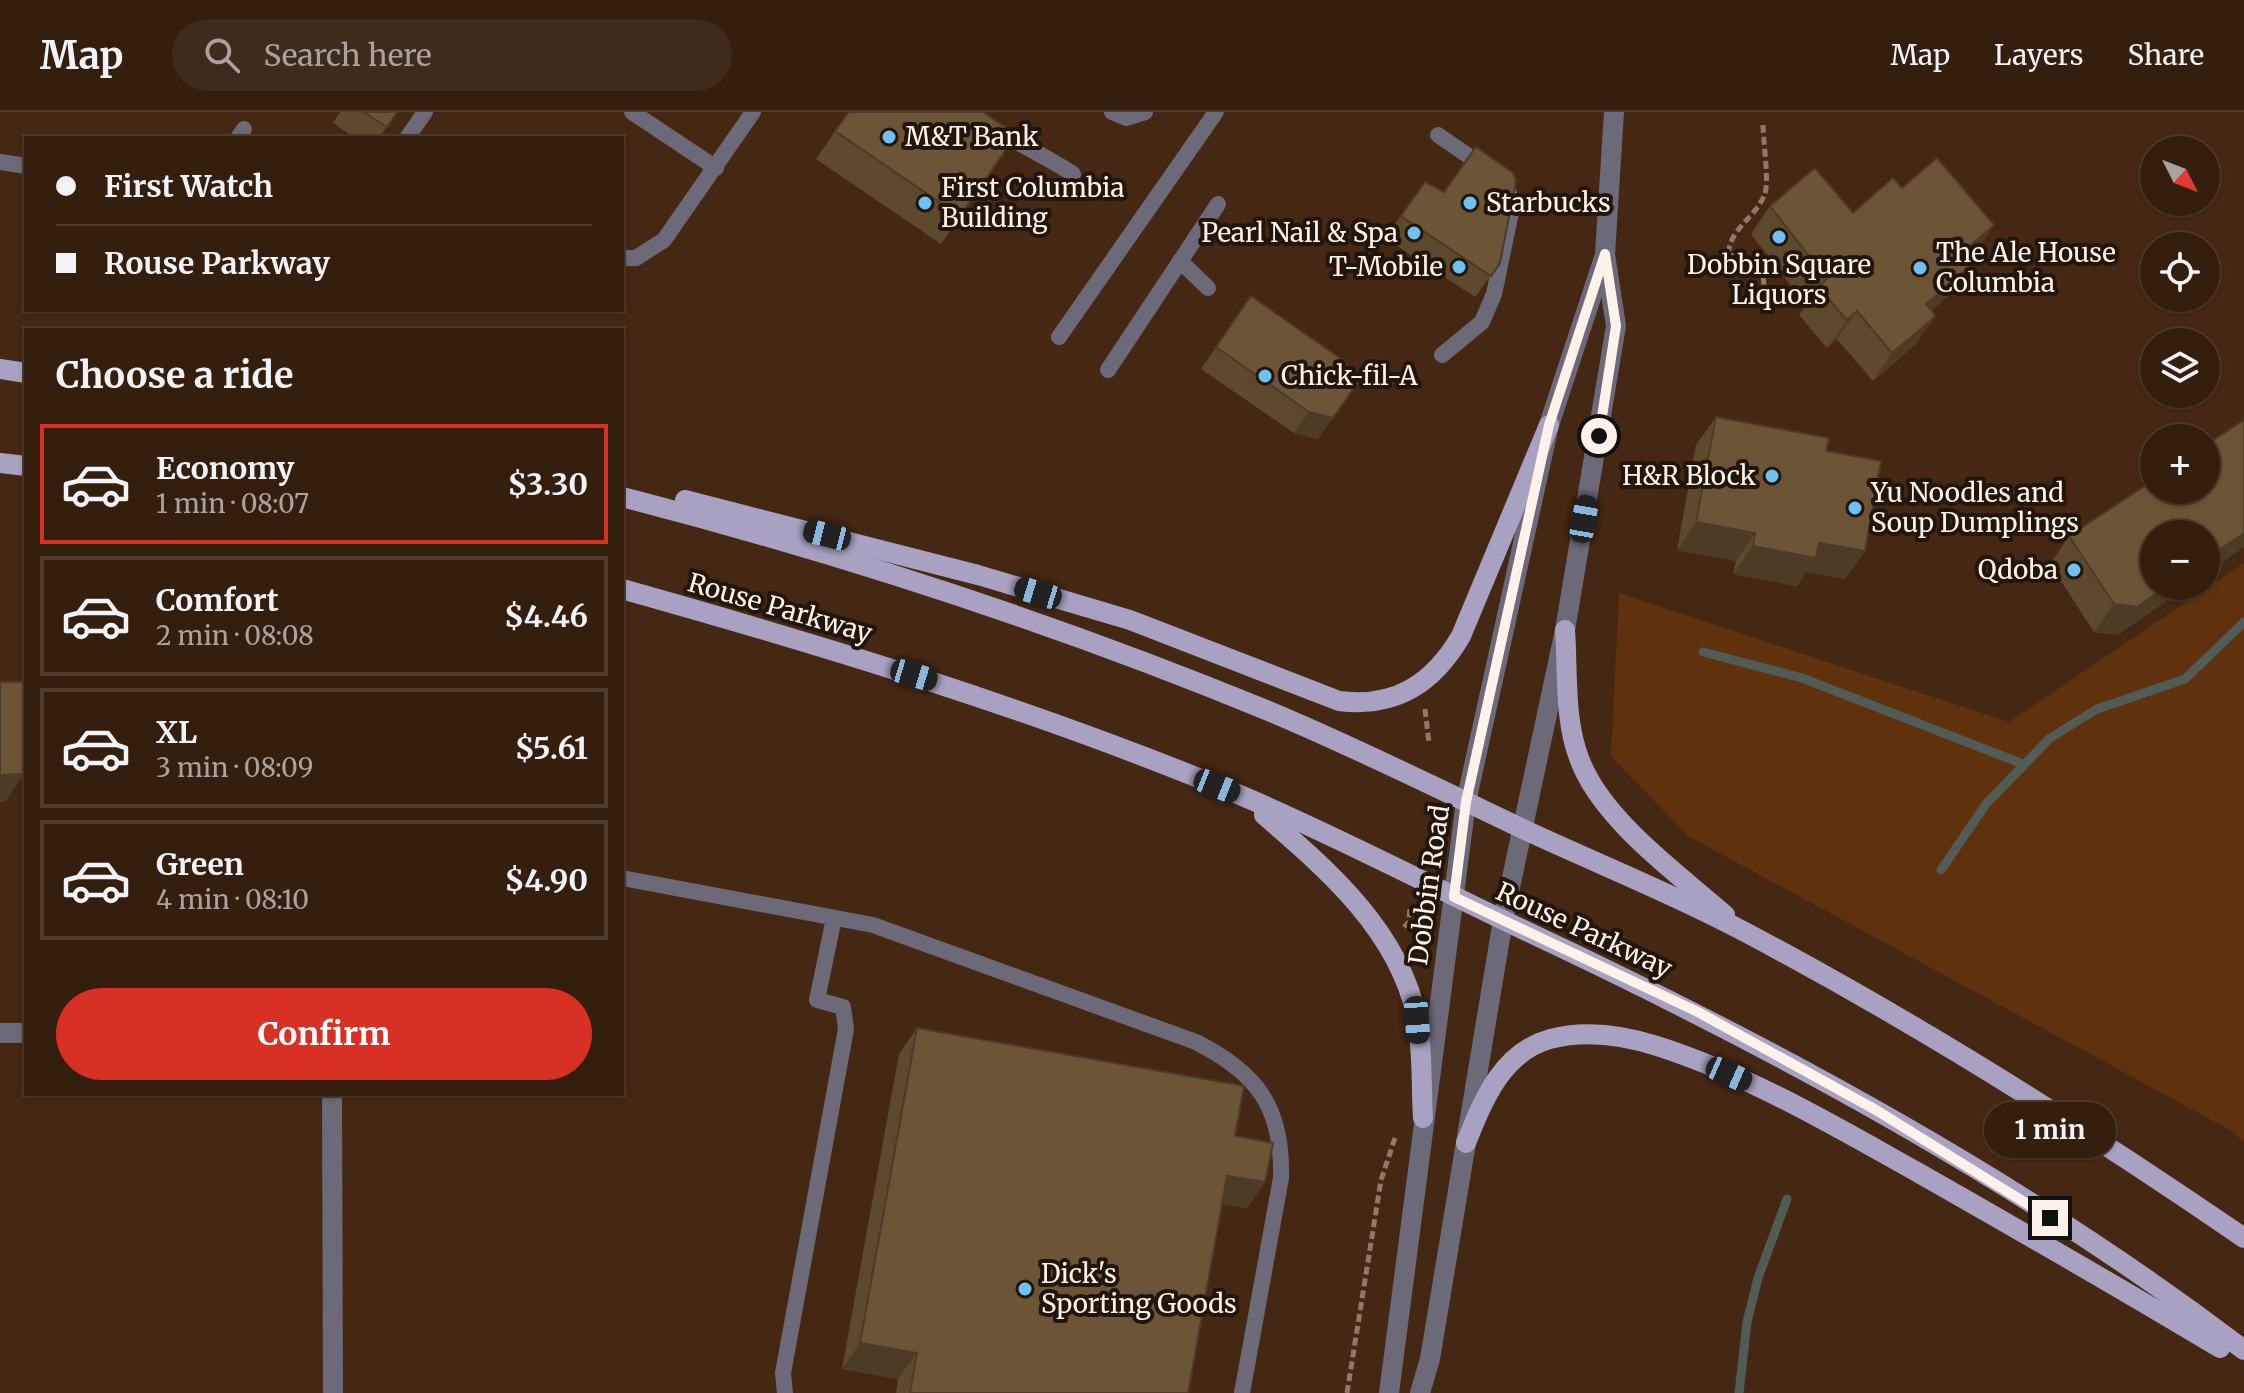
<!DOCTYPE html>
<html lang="en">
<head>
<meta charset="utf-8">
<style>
  :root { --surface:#341e0e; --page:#3f2b1c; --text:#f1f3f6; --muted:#a9a29e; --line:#4e3c2e; --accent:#d93025 }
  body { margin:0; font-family:Merriweather,serif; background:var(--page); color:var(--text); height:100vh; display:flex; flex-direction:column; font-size:30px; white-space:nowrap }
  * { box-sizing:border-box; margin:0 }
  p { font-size:26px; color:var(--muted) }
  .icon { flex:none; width:44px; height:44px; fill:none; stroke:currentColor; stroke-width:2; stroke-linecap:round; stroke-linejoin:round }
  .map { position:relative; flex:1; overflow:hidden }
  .drawer { position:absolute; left:24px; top:216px; width:600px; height:768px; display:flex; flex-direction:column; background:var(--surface); border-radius:0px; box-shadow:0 2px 6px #0004,0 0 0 2px var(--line) }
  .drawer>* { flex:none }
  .guide { position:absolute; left:24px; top:24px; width:600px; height:176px; border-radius:0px; box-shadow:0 2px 6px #0004,0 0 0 2px var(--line); display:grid; align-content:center; height:176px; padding:0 32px; background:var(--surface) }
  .needle { width:52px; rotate:132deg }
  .tools { position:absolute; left:2140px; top:24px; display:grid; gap:16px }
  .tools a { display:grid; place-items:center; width:80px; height:80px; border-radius:50%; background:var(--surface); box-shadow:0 2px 6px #0004,0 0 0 2px var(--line); font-size:40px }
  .end { position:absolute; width:36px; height:36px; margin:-18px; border:10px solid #fef2ea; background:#111; box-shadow:0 0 0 4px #111 }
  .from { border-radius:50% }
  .bubble { position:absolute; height:56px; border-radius:28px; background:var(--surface); box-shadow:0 2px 6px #0004,0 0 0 2px var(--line); font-size:26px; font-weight:700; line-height:56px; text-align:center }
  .car { position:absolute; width:24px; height:48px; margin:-24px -12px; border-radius:10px; box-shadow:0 0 6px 2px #0007; background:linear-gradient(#222 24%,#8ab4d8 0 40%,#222 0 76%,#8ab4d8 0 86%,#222 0) }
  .guide b { display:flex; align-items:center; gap:28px; height:76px; font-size:30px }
  .guide b+b { border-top:2px solid var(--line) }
  .guide i { width:20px; height:20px; background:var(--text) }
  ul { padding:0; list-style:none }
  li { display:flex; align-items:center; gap:24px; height:120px; margin:0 16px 12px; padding:0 16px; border:4px solid var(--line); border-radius:0px }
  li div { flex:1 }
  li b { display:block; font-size:30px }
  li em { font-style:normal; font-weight:700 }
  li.on { border-color:var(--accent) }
  li>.icon { width:72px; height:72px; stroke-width:1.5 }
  h2 { padding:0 32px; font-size:36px; line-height:96px }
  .button { display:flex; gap:16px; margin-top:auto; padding:16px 32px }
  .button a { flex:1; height:92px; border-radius:48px; background:var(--accent); color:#fff; font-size:32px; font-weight:700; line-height:92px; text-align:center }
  header { display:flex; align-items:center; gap:48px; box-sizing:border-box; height:112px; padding:0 40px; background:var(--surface); border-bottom:2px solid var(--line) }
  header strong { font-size:38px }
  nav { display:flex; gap:44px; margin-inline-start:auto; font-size:28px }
  .search { width:560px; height:72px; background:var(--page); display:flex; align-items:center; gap:20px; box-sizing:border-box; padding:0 28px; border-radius:44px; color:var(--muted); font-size:30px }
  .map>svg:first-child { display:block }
  .green { fill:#5f320d }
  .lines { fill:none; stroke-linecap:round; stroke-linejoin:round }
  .stream { stroke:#515c56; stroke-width:9 }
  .path { stroke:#8f7969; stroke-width:5; stroke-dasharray:8 4; stroke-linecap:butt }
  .service { stroke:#6c6979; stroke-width:16 }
  .minor { stroke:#6c6979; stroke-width:20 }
  .tertiary { stroke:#6c6979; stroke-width:20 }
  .primary { stroke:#a8a1c1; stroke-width:20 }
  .wall { fill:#5d492e }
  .shaded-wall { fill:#4c3c26 }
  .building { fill:#6c5536; stroke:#4c3c26; stroke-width:2 }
  .route { stroke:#fef2ea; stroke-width:10 }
  .poi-dot { fill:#6dc2f3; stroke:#22150c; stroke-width:3 }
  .labels { text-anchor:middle; stroke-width:8; stroke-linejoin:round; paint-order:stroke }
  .poi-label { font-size:26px; fill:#fef2ea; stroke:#22150c; text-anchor:start }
  .street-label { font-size:26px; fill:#fef2ea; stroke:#22150c }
</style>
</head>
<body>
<header>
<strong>Map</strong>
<div class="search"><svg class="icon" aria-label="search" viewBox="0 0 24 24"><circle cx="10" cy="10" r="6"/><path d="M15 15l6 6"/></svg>Search here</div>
<nav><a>Map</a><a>Layers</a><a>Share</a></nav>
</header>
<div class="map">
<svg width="2244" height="1281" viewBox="0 0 2244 1281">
  <rect width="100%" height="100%" fill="#452813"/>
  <!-- green -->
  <path class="green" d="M 2244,451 L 2244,1030 L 2230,1018 L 1688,724 L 1611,644 L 1619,481 L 2009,610 Z"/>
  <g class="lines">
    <!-- stream -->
    <g class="stream">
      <path d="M 1703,540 L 1802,566 L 2023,652"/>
      <path d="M 1941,758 L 1986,692 L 2050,626 L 2097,597 L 2185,567 L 2244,510"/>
      <path d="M 1739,1281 L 1747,1210 L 1758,1166 L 1787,1087"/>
    </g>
    <!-- path -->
    <g class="path">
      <path d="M 1763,13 C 1763,29 1770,73 1764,84 C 1754,107 1730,116 1728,143 L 1761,148 L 1765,180"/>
      <path d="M 1425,597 L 1429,631"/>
      <path d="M 1404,815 L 1409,810 L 1410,794"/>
      <path d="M 1347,1281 L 1381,1068 L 1396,1023"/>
    </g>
    <!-- service -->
    <g class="service">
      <path d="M 632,0 L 716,56"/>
      <path d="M 966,0 C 1001,24 1038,39 1073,62"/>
      <path d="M 1112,0 L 1126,6 L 1145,0"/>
      <path d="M 1438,23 L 1486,56"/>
      <path d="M 238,26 L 244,17"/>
      <path d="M 407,26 L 425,0"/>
      <path d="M 0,50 L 26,54"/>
      <path d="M 622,146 L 636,146 L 664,128 L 753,0"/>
      <path d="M 1180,149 L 1208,176"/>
      <path d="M 1059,225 L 1216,0"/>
      <path d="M 1442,243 L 1482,210 L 1494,182 L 1513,91 L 1504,71"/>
      <path d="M 1108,258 L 1218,92"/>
      <path d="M 622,766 L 873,813 L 1196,930 C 1257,961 1283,995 1281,1066 L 1242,1281"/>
      <path d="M 785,1281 L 783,1261 L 846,917 L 843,895 L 817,888 L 834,806"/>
    </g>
    <!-- minor -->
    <g class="minor">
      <path d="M 0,921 L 26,921"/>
      <path d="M 332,982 L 333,1281"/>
    </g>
    <!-- tertiary -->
    <g class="tertiary">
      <path d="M 1389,1281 L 1466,690 L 1549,313 L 1604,146"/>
      <path d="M 1420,1281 L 1430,1247 L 1503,808 L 1565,518 L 1616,214 L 1605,142 L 1614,0"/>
    </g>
    <!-- primary -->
    <g class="primary">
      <path d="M 0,257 L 26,261"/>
      <path d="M 0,351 L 26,354"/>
      <path d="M 622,385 C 843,442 1060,513 1271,600 C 1357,636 1441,678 1525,718 C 1598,752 1674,782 1745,820 C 1917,911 2084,1016 2244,1126"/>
      <path d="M 685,388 L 978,463 L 1130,508 L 1339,589 C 1395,596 1433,572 1461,524 L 1549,313"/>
      <path d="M 622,477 C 832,536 1039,599 1240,683 C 1337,724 1431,774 1526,819 C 1775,936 2025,1071 2244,1238"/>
      <path d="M 1565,518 C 1568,559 1564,607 1579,646 C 1601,707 1677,761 1725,803"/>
      <path d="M 1264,703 C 1328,758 1400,820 1417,907 C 1423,939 1421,974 1423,1006"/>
      <path d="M 1466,1031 C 1483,989 1501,941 1550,927 C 1584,918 1623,923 1657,934 C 1748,963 1833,1013 1917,1060 C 2019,1118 2120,1176 2220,1236"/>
    </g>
  </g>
  <!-- wall -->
  <g class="wall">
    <path d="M 340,0 L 397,0 L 379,26 L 355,26 L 333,11 Z"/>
    <path d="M 848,0 L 960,104 L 941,132 L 816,47 Z"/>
    <path d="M 1425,70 L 1500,151 L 1475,185 L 1385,126 Z"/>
    <path d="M 1902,76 L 1994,113 L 1975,141 L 1971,145 L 1955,178 L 1931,199 L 1916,232 L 1873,269 L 1837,227 L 1827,236 L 1799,203 L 1806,193 L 1751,122 L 1770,94 L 1853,101 Z"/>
    <path d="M 1251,184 L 1344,249 L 1318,327 L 1294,321 L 1201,257 Z"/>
    <path d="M 1716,305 L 1826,339 L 1865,439 L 1845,467 L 1806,460 L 1797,474 L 1733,462 L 1736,449 L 1677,438 L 1696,333 Z"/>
    <path d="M 2069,424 L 2154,474 L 2188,474 L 2117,523 L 2094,520 L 2050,452 Z"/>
    <path d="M 917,916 L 1235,1024 L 1265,1070 L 1247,1096 L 1222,1092 L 1188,1281 L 896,1281 L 898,1267 L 842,1257 L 899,942 Z"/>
  </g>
  <!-- shaded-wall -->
  <g class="shaded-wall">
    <path d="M 1994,113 L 1975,141 L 1946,166 L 1965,138 Z"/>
    <path d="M 1975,150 L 1955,178 L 1906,220 L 1926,192 Z"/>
    <path d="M 1857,199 L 1837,227 L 1827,236 L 1847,208 Z"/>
    <path d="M 1936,204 L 1916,232 L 1873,269 L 1892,241 Z"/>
    <path d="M 1309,300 L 1333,306 L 1318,327 L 1294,321 Z"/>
    <path d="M 1696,410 L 1755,421 L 1736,449 L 1677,438 Z"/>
    <path d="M 2244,421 L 2244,435 L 2206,462 L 2206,447 Z"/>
    <path d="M 1819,431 L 1865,439 L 1845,467 L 1806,460 L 1797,474 L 1733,462 L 1753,434 Z"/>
    <path d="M 2167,474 L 2188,474 L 2117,523 L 2094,520 L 2114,492 Z"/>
    <path d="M 24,662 L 5,690 L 0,690 L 0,663 Z"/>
    <path d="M 1227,1064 L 1265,1070 L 1247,1096 L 1209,1090 Z"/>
    <path d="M 860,1231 L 917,1241 L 898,1267 L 842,1257 Z"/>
  </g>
  <!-- building -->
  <g class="building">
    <path d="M 364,0 L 397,0 L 387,15 Z"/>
    <path d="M 849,0 L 983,0 L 1016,23 L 960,104 L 835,19 Z"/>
    <path d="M 1476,35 L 1513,61 L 1516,68 L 1500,151 L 1491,164 L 1401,104 L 1425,70 L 1444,80 Z"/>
    <path d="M 1937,46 L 1994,113 L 1965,138 L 1975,150 L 1926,192 L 1936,204 L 1892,241 L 1857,199 L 1847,208 L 1818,175 L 1827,167 L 1770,94 L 1815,56 L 1853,101 L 1893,66 L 1902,76 Z"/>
    <path d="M 1251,184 L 1344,249 L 1358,270 L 1333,306 L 1309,300 L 1216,235 Z"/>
    <path d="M 1716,305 L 1829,326 L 1826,339 L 1881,349 L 1865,439 L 1819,431 L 1816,446 L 1753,434 L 1755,421 L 1696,410 Z"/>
    <path d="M 2244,308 L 2244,421 L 2206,447 L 2206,422 L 2154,422 L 2154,474 L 2167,474 L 2137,495 L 2114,492 L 2069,424 L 2154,368 L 2154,378 L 2206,378 L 2206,333 Z"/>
    <path d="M 0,570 L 24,570 L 24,662 L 0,663 Z"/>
    <path d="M 917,916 L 1244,974 L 1235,1024 L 1273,1031 L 1265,1070 L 1227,1064 L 1188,1281 L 910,1281 L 917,1241 L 860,1231 Z"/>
  </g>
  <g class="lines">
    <!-- route -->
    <path class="route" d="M 1599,324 L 1616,214 L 1605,142 L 1549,313 L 1466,690 L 1454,785 L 1698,900 L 1876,998 L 2050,1106"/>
  </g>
  <!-- markers -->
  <g class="poi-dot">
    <circle cx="889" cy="25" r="8"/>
    <circle cx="925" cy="91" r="8"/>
    <circle cx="1470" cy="91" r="8"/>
    <circle cx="1414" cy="121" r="8"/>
    <circle cx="1779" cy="125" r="8"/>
    <circle cx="1459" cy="155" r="8"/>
    <circle cx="1920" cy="156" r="8"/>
    <circle cx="1265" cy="264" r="8"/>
    <circle cx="1772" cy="364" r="8"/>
    <circle cx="1855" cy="396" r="8"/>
    <circle cx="2074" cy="458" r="8"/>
    <circle cx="1025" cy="1177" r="8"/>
  </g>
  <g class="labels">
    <!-- poi labels -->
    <g class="poi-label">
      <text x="905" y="34">M&amp;T Bank</text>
      <text x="941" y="85">First Columbia<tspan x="941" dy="30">Building</tspan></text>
      <text x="1486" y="100">Starbucks</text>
      <text x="1398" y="130" text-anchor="end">Pearl Nail &amp; Spa</text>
      <text x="1936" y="150">The Ale House<tspan x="1936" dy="30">Columbia</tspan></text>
      <text x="1779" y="162" text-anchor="middle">Dobbin Square<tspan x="1779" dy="30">Liquors</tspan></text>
      <text x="1443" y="164" text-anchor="end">T-Mobile</text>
      <text x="1281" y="273">Chick-fil-A</text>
      <text x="1756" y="373" text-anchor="end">H&amp;R Block</text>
      <text x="1871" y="390">Yu Noodles and<tspan x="1871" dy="30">Soup Dumplings</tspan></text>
      <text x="2058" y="467" text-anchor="end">Qdoba</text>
      <text x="1041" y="1171">Dick's<tspan x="1041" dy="30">Sporting Goods</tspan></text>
    </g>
    <!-- street labels -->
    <g class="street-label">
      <text transform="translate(780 496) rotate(16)" y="9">Rouse Parkway</text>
      <text transform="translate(1429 773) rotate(-82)" y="9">Dobbin Road</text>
      <text transform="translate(1584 818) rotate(25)" y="9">Rouse Parkway</text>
    </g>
  </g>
</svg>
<div class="tools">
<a><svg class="needle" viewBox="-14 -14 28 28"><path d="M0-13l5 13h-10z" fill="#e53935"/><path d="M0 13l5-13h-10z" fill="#a9a29e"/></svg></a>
<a><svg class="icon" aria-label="locate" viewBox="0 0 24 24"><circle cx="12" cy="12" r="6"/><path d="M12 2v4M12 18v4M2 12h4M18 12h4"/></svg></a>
<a><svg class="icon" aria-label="layers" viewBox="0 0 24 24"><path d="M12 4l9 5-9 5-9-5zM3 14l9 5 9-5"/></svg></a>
<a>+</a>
<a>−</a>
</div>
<i class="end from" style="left:1599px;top:324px"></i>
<i class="end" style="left:2050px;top:1106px"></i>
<div class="bubble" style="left:1984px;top:990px;width:132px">1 min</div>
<i class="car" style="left:1584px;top:407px;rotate:10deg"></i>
<i class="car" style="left:827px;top:423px;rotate:284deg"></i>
<i class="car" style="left:1038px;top:481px;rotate:287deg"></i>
<i class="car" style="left:914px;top:563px;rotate:107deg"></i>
<i class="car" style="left:1217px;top:674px;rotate:112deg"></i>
<i class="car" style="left:1417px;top:908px;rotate:176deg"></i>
<i class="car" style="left:1729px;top:962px;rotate:114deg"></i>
<div class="guide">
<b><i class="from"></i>First Watch</b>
<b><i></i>Rouse Parkway</b>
</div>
<section class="drawer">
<h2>Choose a ride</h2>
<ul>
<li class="on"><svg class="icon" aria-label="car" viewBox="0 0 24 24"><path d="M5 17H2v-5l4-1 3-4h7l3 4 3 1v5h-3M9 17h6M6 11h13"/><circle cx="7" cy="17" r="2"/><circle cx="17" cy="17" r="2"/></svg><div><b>Economy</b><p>1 min · 08:07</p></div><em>$3.30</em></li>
<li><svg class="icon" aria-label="car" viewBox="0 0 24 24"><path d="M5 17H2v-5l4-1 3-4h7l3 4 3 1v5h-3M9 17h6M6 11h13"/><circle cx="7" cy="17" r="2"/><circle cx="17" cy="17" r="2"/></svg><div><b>Comfort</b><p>2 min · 08:08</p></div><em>$4.46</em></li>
<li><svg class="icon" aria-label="car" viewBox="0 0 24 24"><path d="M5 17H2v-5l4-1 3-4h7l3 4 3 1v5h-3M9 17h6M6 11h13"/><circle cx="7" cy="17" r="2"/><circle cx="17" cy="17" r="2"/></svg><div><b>XL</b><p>3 min · 08:09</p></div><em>$5.61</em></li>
<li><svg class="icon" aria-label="car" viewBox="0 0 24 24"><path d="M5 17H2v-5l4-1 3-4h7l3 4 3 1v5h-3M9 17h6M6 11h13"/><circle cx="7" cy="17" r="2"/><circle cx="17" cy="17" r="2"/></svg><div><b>Green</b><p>4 min · 08:10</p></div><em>$4.90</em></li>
</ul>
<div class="button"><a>Confirm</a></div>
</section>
</div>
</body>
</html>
